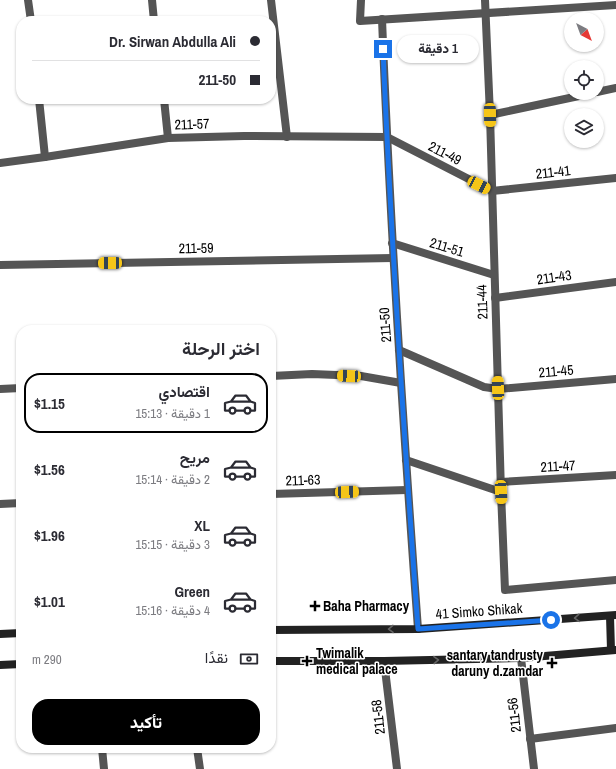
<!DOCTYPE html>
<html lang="ar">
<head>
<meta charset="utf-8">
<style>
  :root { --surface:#fff; --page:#f7f7f7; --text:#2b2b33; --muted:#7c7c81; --line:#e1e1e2; --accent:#000 }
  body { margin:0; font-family:"Archivo Narrow",Vazirmatn,sans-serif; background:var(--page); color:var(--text); direction:rtl; height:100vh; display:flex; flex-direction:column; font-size:15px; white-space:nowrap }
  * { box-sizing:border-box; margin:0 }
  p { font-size:13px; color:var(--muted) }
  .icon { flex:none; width:22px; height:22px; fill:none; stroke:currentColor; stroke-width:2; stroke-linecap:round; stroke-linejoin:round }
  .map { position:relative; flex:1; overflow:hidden; direction:ltr }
  .details { position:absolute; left:16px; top:325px; width:260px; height:428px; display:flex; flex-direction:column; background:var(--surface); border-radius:16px; box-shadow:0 1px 3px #0004; direction:rtl }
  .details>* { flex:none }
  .banner { position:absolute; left:16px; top:16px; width:260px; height:88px; border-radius:16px; box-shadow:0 1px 3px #0004; direction:rtl; display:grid; align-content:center; height:88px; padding:0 16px; background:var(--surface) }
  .needle { width:26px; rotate:139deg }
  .tools { position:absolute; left:564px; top:12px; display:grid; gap:8px }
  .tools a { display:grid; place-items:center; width:40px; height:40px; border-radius:50%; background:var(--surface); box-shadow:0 1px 3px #0004; font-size:20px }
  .end { position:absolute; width:18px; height:18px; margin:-9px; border:5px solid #1a73e8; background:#fff; box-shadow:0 0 0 2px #fff }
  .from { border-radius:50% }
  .bubble { position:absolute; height:28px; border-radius:14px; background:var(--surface); box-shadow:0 1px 3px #0004; font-size:13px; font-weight:800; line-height:28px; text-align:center; direction:rtl }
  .car { position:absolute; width:12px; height:24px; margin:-12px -6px; border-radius:5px; box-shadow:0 0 3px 1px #0007; background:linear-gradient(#f5c518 24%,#345 0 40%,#f5c518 0 76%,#345 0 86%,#f5c518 0) }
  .banner b { display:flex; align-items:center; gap:14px; height:38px; font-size:15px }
  .banner b+b { border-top:1px solid var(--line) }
  .banner i { width:10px; height:10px; background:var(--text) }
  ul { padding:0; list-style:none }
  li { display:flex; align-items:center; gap:12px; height:60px; margin:0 8px 6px; padding:0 8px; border:2px solid transparent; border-radius:16px }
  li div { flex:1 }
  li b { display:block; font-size:15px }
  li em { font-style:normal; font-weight:800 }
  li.current { border-color:var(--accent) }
  li>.icon { width:36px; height:36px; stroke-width:1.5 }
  h2 { padding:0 16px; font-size:18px; line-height:48px }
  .pay { display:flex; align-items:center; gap:10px; height:44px; padding:0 16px; font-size:15px }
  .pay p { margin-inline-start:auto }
  .action { display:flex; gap:8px; margin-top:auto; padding:8px 16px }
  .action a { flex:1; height:46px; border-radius:16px; background:var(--accent); color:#fff; font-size:16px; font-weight:800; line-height:46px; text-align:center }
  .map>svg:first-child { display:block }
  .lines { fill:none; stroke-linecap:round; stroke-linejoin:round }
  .minor { stroke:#555; stroke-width:8 }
  .secondary { stroke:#222; stroke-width:8 }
  .oneway { stroke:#646464 }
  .route { stroke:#1a73e8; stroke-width:5 }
  .poi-dot { fill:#000; stroke:#fff; stroke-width:1.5 }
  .labels { text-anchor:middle; stroke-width:3; stroke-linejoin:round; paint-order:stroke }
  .street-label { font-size:14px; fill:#000; stroke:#fff }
  .poi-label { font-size:14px; font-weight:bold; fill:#000; stroke:#fff; text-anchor:start }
</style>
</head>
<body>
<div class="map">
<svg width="616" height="769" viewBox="0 0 616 769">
  <rect width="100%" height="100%" fill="#fff"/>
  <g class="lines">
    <!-- minor -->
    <g class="minor">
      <path d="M 28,0 L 31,21"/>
      <path d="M 152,0 L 154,21"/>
      <path d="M 271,0 L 287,137"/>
      <path d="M 361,0 L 360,21 L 616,5"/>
      <path d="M 485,0 L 490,115 L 501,492 L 505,590 L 616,580"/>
      <path d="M 382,19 C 390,223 403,426 418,629"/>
      <path d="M 597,92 L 616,88"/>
      <path d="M 39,99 L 45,157"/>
      <path d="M 164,99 L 168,138"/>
      <path d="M 490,115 L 593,93"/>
      <path d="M 0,163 L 45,157 L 168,138 L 244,136 L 387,137 L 492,191 L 616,178"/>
      <path d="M 392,243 L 494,275"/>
      <path d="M 0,265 L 393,258"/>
      <path d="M 495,298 L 616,282"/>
      <path d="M 399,350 L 484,387 L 498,389 L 616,379"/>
      <path d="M 271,376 L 312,374 L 361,376 L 401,383"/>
      <path d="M 0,389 L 21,388"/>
      <path d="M 406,460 L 501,492"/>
      <path d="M 501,482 L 616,475"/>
      <path d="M 271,494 L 407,490"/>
      <path d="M 0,504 L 21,503"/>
      <path d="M 521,658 L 534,769"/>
      <path d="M 384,661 L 397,769"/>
      <path d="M 530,739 L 616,728"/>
      <path d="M 102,748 L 104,769"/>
      <path d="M 197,748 L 200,769"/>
    </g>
    <!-- secondary -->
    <g class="secondary">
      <path d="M 610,616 L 611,650"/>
      <path d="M 271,630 L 418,629 L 616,615"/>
      <path d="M 0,634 L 21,633"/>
      <path d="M 271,661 L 384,661 L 521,658 L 616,650"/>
      <path d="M 0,665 L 21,664"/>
    </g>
  </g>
  <!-- one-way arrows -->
  <defs><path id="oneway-chevron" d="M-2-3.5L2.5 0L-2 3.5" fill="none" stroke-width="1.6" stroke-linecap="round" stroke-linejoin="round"/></defs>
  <g class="oneway">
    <use href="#oneway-chevron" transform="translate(577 618) rotate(176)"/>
    <use href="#oneway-chevron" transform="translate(391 629) rotate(179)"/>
    <use href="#oneway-chevron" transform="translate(436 660) rotate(-2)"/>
  </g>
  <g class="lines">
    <!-- route -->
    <path class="route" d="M 383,49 C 391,242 404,435 418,629 L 551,620"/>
  </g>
  <!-- markers -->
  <g class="poi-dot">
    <path d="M313 600h4v4h4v4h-4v4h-4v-4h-4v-4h4z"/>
    <path d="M305 655h4v4h4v4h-4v4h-4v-4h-4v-4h4z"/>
    <path d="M550 657h4v4h4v4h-4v4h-4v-4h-4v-4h4z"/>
  </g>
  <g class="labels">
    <!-- street labels -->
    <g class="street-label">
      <text transform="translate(192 124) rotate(-2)" y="5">211-57</text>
      <text transform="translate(445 153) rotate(27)" y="5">211-49</text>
      <text transform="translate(553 172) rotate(-6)" y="5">211-41</text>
      <text transform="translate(447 247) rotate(17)" y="5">211-51</text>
      <text transform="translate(196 248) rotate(-1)" y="5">211-59</text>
      <text transform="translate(554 277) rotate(-8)" y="5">211-43</text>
      <text transform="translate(482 302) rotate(-92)" y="5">211-44</text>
      <text transform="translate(385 325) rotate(-94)" y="5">211-50</text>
      <text transform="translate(556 371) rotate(-5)" y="5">211-45</text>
      <text transform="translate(558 466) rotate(-3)" y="5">211-47</text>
      <text transform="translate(303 480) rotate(-2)" y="5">211-63</text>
      <text transform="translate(479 611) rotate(-4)" y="5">41 Simko Shikak</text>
      <text transform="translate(514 715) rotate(-97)" y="5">211-56</text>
      <text transform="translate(378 717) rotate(-97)" y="5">211-58</text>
    </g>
    <!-- poi labels -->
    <g class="poi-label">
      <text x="323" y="611">Baha Pharmacy</text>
      <text x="316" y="658">Twimalik<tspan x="316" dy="16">medical palace</tspan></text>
      <text x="543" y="660" text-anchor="end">santary tandrusty<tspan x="543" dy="16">daruny d.zamdar</tspan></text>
    </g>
  </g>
</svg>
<div class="tools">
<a><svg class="needle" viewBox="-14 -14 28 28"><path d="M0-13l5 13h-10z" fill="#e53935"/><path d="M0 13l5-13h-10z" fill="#7c7c81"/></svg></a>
<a><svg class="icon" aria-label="locate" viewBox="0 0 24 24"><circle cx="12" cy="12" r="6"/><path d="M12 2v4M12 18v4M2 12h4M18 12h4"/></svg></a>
<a><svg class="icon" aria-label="layers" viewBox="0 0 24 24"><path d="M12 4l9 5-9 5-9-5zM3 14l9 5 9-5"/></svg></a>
</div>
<i class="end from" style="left:551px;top:620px"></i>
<i class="end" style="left:383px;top:49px"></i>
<div class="bubble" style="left:397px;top:35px;width:82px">1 دقيقة</div>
<i class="car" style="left:490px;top:115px;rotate:179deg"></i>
<i class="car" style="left:479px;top:185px;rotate:117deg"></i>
<i class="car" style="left:110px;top:263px;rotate:269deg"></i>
<i class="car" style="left:349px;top:376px;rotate:273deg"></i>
<i class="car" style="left:498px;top:388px;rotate:358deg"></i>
<i class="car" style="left:347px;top:492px;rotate:88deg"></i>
<i class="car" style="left:501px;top:492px;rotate:177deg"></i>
<div class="banner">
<b><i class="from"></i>Dr. Sirwan Abdulla Ali</b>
<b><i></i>211-50</b>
</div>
<section class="details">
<h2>اختر الرحلة</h2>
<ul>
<li class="current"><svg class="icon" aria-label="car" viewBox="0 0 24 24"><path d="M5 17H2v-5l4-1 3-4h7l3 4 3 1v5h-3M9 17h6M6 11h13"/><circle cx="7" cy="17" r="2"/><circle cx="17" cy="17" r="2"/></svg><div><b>اقتصادي</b><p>1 دقيقة · 15:13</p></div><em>$1.15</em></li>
<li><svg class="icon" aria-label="car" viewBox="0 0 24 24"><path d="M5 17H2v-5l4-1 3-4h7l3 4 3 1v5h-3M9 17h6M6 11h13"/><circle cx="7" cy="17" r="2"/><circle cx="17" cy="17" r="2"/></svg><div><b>مريح</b><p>2 دقيقة · 15:14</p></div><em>$1.56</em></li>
<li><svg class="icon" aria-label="car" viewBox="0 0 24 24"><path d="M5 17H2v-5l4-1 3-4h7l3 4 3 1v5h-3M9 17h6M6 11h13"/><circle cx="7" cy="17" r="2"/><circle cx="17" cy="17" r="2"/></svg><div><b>XL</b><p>3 دقيقة · 15:15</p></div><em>$1.96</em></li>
<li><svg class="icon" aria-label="car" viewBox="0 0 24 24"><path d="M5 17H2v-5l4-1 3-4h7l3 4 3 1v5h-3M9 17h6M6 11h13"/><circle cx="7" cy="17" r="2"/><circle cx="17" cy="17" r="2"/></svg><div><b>Green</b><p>4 دقيقة · 15:16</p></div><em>$1.01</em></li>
</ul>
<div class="pay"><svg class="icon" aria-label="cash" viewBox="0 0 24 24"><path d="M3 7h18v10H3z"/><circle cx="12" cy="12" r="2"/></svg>نقدًا<p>290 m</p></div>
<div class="action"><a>تأكيد</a></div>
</section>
</div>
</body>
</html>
